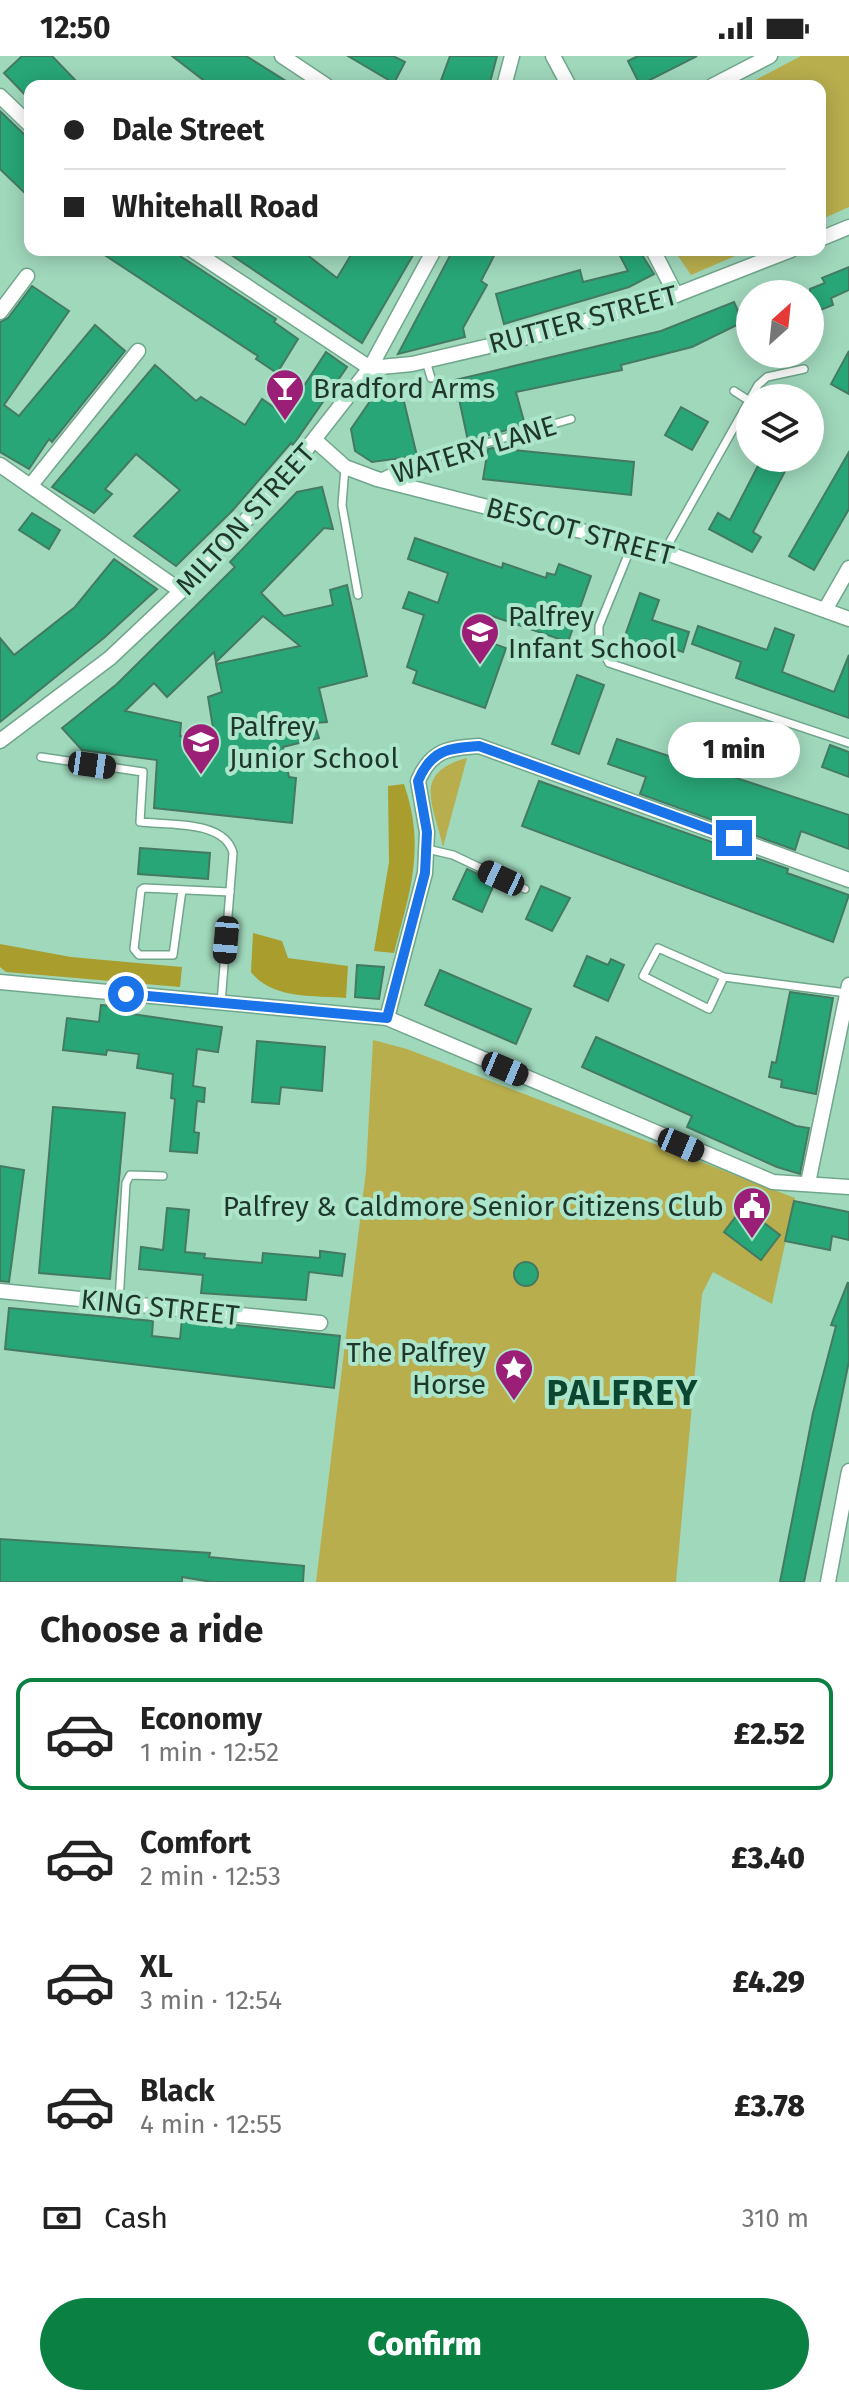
<!DOCTYPE html>
<html lang="en">
<head>
<meta charset="utf-8">
<style>
  :root { --surface:#fff; --page:#f6f6f6; --text:#222; --muted:#767676; --line:#e0e0e0; --accent:#0b8043 }
  body { margin:0; font-family:"Fira Sans",sans-serif; background:var(--page); color:var(--text); height:100vh; display:flex; flex-direction:column; font-size:30px; white-space:nowrap }
  * { box-sizing:border-box; margin:0 }
  p { font-size:26px; color:var(--muted) }
  .icon { flex:none; width:44px; height:44px; fill:none; stroke:currentColor; stroke-width:2; stroke-linecap:round; stroke-linejoin:round }
  .map { position:relative; height:1526px; overflow:hidden }
  .side { display:flex; flex-direction:column; background:var(--surface); flex:1 }
  .side>* { flex:none }
  .guide { position:absolute; left:24px; top:24px; width:802px; height:176px; border-radius:16px; box-shadow:0 4px 20px #0003; display:grid; align-content:center; height:176px; padding:0 40px; background:var(--surface) }
  .needle { width:52px; rotate:27deg }
  .tools { position:absolute; left:736px; top:224px; display:grid; gap:16px }
  .tools a { display:grid; place-items:center; width:88px; height:88px; border-radius:50%; background:var(--surface); box-shadow:0 4px 20px #0003; font-size:40px }
  .end { position:absolute; width:36px; height:36px; margin:-18px; border:10px solid #1a73e8; background:#fff; box-shadow:0 0 0 4px #fff }
  .from { border-radius:50% }
  .bubble { position:absolute; height:56px; border-radius:28px; background:var(--surface); box-shadow:0 4px 20px #0003; font-size:26px; font-weight:800; line-height:56px; text-align:center }
  .car { position:absolute; width:24px; height:48px; margin:-24px -12px; border-radius:10px; box-shadow:0 0 6px 2px #0007; background:linear-gradient(#222 24%,#8ab4d8 0 40%,#222 0 76%,#8ab4d8 0 86%,#222 0) }
  .guide b { display:flex; align-items:center; gap:28px; height:76px; font-size:30px }
  .guide b+b { border-top:2px solid var(--line) }
  .guide i { width:20px; height:20px; background:var(--text) }
  ul { padding:0; list-style:none }
  li { display:flex; align-items:center; gap:24px; height:112px; margin:0 16px 12px; padding:0 24px; border:4px solid transparent; border-radius:16px }
  li div { flex:1 }
  li b { display:block; font-size:30px }
  li em { font-style:normal; font-weight:800 }
  li.on { border-color:var(--accent) }
  li>.icon { width:72px; height:72px; stroke-width:1.5 }
  h2 { padding:0 40px; font-size:36px; line-height:96px }
  .pay { display:flex; align-items:center; gap:20px; height:88px; padding:0 40px; font-size:30px }
  .pay p { margin-inline-start:auto }
  .button { display:flex; gap:16px; margin-top:auto; padding:16px 40px }
  .button a { flex:1; height:92px; border-radius:48px; background:var(--accent); color:#fff; font-size:32px; font-weight:800; line-height:92px; text-align:center }
  .status { display:flex; justify-content:space-between; align-items:center; height:56px; padding:0 40px; background:var(--surface); direction:ltr }
  .status svg { height:22px; fill:currentColor }
  .map>svg:first-child { display:block }
  .green { fill:#b8ae4e }
  .forest { fill:#a89d2d }
  .building { fill:#28a677; stroke:#447a62; stroke-width:2; fill-rule:evenodd }
  .lines { fill:none; stroke-linecap:round; stroke-linejoin:round }
  .lane-casing { stroke:#70a68c; stroke-width:10 }
  .street-casing { stroke:#70a68c; stroke-width:17 }
  .lane { stroke:#fff; stroke-width:7 }
  .street { stroke:#fff; stroke-width:14 }
  .route { stroke:#1a73e8; stroke-width:10 }
  .labels { text-anchor:middle; stroke-width:8; stroke-linejoin:round; paint-order:stroke }
  .street-label { font-size:28px; fill:#1f362b; stroke:#ace5c9 }
  .poi-label { font-size:28px; fill:#1f362b; stroke:#ace5c9; text-anchor:start }
  .district-label { font-size:36px; font-weight:bold; letter-spacing:2px; fill:#0b4630; stroke:#ace5c9 }
</style>
</head>
<body>
<div class="status"><b>12:50</b><svg viewBox="0 0 49 12"><path d="M0 12V9h3v3zM5 12V6h3v6zM10 12V3h3v9zM15 12V0h3v12zM26 1h20v11H26zM47 4h2v5h-2z"/></svg></div>
<div class="map">
<svg width="849" height="1526" viewBox="0 0 849 1526">
  <rect width="100%" height="100%" fill="#a0d8bc"/>
  <!-- green -->
  <g class="green">
    <path d="M 801,0 L 849,0 L 849,151 L 820,164 L 820,30 L 744,30 Z"/>
    <path d="M 674,194 L 749,194 L 691,219 Z"/>
    <path d="M 467,702 L 443,791 C 434,749 411,717 467,702 Z"/>
    <path d="M 373,984 L 407,993 L 795,1142 L 772,1248 L 713,1216 L 702,1238 L 676,1526 L 316,1526 L 366,1115 Z"/>
  </g>
  <!-- forest -->
  <g class="forest">
    <path d="M 404,728 C 426,792 410,835 394,897 L 374,895 L 389,806 L 388,730 Z"/>
    <path d="M 253,877 L 282,885 L 288,902 L 348,910 L 346,942 C 314,939 273,944 251,916 Z"/>
    <path d="M 0,888 L 71,901 L 182,911 L 180,931 L 6,916 L 0,911 Z"/>
  </g>
  <!-- building -->
  <g class="building">
    <path d="M 22,0 L 52,0 L 81,30 L 30,30 L 30,44 L 4,17 Z"/>
    <path d="M 172,0 L 246,0 L 294,30 L 211,30 Z"/>
    <path d="M 348,0 L 393,0 L 405,6 L 394,27 Z"/>
    <path d="M 450,0 L 497,0 L 489,30 L 439,30 Z"/>
    <path d="M 638,0 L 697,0 L 640,29 L 628,5 Z"/>
    <path d="M 0,55 L 30,84 L 30,142 L 0,113 Z"/>
    <path d="M 97,194 L 171,194 L 276,263 L 274,266 L 298,283 L 277,317 L 256,303 L 258,300 Z"/>
    <path d="M 224,194 L 301,194 L 337,222 L 354,194 L 416,194 L 362,287 Z"/>
    <path d="M 453,194 L 497,194 L 481,225 L 487,229 L 463,272 L 465,281 L 398,298 Z"/>
    <path d="M 617,194 L 639,194 L 654,218 L 629,231 L 504,268 L 496,238 L 580,214 L 583,226 L 628,215 Z"/>
    <path d="M 849,211 L 849,234 L 831,242 L 833,249 L 810,258 L 810,233 L 825,227 L 822,222 Z"/>
    <path d="M 32,230 L 69,255 L 4,349 L 19,360 L 95,269 L 125,295 L 52,386 L 49,383 L 29,413 L 0,396 L 0,266 L 8,262 Z"/>
    <path d="M 734,246 L 743,266 L 692,291 L 621,309 L 622,314 L 516,336 L 525,369 L 468,385 L 455,324 L 661,275 Z"/>
    <path d="M 849,295 L 849,338 L 831,328 Z"/>
    <path d="M 326,296 L 347,311 L 316,356 L 293,389 L 291,387 L 233,454 L 176,510 L 134,480 L 180,434 L 136,398 L 105,433 L 112,438 L 94,457 L 52,431 L 155,309 L 196,345 L 201,341 L 245,369 L 262,343 L 285,359 Z"/>
    <path d="M 400,329 L 417,400 L 372,406 L 355,395 L 351,373 L 377,335 Z"/>
    <path d="M 681,351 L 708,366 L 692,394 L 665,379 Z"/>
    <path d="M 492,392 L 634,406 L 631,439 L 483,423 L 488,393 Z"/>
    <path d="M 849,396 L 849,453 L 814,514 L 789,500 Z"/>
    <path d="M 762,402 L 792,402 L 753,476 L 761,481 L 752,496 L 709,473 L 718,457 L 730,464 Z"/>
    <path d="M 322,431 L 333,473 L 324,472 L 261,537 L 284,560 L 333,549 L 330,534 L 347,529 L 367,620 L 319,632 L 327,666 L 314,667 L 319,682 L 283,691 L 289,721 L 296,722 L 292,767 L 154,752 L 157,704 L 82,694 L 62,672 L 117,628 L 235,511 L 230,506 L 297,436 ZM 263,560 L 300,590 L 216,608 L 222,636 L 208,641 L 215,684 L 180,680 L 181,667 L 125,655 L 154,627 L 167,641 L 214,596 L 216,606 Z"/>
    <path d="M 32,457 L 60,474 L 49,493 L 19,474 Z"/>
    <path d="M 415,482 L 502,512 L 503,507 L 546,522 L 547,517 L 555,519 L 559,508 L 591,520 L 568,586 L 486,558 L 477,582 L 506,592 L 485,652 L 413,627 L 417,615 L 407,611 L 424,559 L 403,552 L 409,536 L 438,547 L 448,517 L 408,503 Z"/>
    <path d="M 114,503 L 157,533 L 105,581 L 0,666 L 0,582 L 14,599 L 75,551 Z"/>
    <path d="M 640,537 L 659,544 L 652,564 L 689,576 L 683,596 L 645,583 L 639,600 L 620,594 Z"/>
    <path d="M 698,570 L 767,594 L 775,572 L 794,579 L 782,616 L 834,636 L 849,599 L 849,662 L 736,622 L 741,606 L 692,588 Z"/>
    <path d="M 577,619 L 604,629 L 579,698 L 552,688 Z"/>
    <path d="M 617,683 L 849,759 L 849,793 L 801,775 L 795,794 L 640,738 L 646,721 L 608,708 Z"/>
    <path d="M 830,689 L 849,696 L 849,721 L 822,711 Z"/>
    <path d="M 539,725 L 788,813 L 787,817 L 849,839 L 833,886 L 522,770 Z"/>
    <path d="M 140,792 L 210,797 L 208,823 L 138,818 Z"/>
    <path d="M 467,813 L 495,826 L 482,856 L 453,843 Z"/>
    <path d="M 541,830 L 570,842 L 552,875 L 526,863 Z"/>
    <path d="M 587,900 L 608,909 L 611,903 L 624,909 L 608,945 L 574,930 Z"/>
    <path d="M 357,909 L 384,911 L 379,943 L 355,941 Z"/>
    <path d="M 440,914 L 531,953 L 516,988 L 425,949 Z"/>
    <path d="M 790,936 L 833,942 L 816,1038 L 781,1031 L 782,1024 L 769,1021 L 772,1006 L 776,1007 Z"/>
    <path d="M 101,949 L 132,952 L 132,958 L 222,971 L 218,996 L 197,993 L 193,1030 L 205,1032 L 204,1046 L 197,1045 L 194,1076 L 199,1077 L 197,1097 L 170,1095 L 175,1043 L 171,1042 L 173,1018 L 137,1012 L 139,998 L 107,994 L 106,999 L 63,994 L 67,962 L 99,966 Z"/>
    <path d="M 596,981 L 796,1070 L 809,1072 L 800,1118 L 777,1111 L 687,1071 L 692,1060 L 582,1011 Z"/>
    <path d="M 257,985 L 325,991 L 322,1035 L 281,1031 L 279,1048 L 252,1046 Z"/>
    <path d="M 53,1051 L 125,1057 L 110,1223 L 39,1217 Z"/>
    <path d="M 0,1110 L 24,1114 L 9,1226 L 0,1225 Z"/>
    <path d="M 794,1145 L 849,1156 L 849,1184 L 832,1180 L 830,1194 L 785,1185 Z"/>
    <path d="M 743,1151 L 780,1179 L 761,1204 L 724,1176 Z"/>
    <path d="M 167,1152 L 189,1154 L 185,1196 L 205,1198 L 204,1202 L 262,1207 L 263,1197 L 320,1202 L 320,1195 L 345,1198 L 342,1220 L 309,1216 L 306,1244 L 201,1237 L 203,1219 L 139,1213 L 141,1191 L 163,1194 Z"/>
    <circle cx="526" cy="1218" r="12"/>
    <path d="M 848,1226 L 849,1305 L 804,1526 L 780,1526 L 813,1357 L 836,1270 L 831,1269 Z"/>
    <path d="M 9,1252 L 153,1265 L 152,1280 L 180,1283 L 182,1263 L 340,1280 L 334,1332 L 5,1293 Z"/>
    <path d="M 0,1483 L 210,1497 L 209,1501 L 304,1510 L 303,1526 L 212,1526 L 182,1521 L 182,1526 L 0,1526 Z"/>
  </g>
  <g class="lines">
    <!-- lane casing -->
    <g class="lane-casing">
      <g id="lane">
        <path d="M 426,305 L 431,322"/>
        <path d="M 734,335 L 748,344"/>
        <path d="M 345,411 L 342,449 L 358,539"/>
        <path d="M 379,422 L 405,410 L 571,363"/>
        <path d="M 632,489 L 599,570 L 599,588 L 609,607 L 849,687"/>
        <path d="M 664,496 L 758,329 L 767,321 L 804,313"/>
        <path d="M 41,701 L 143,716 L 140,766 C 167,769 225,764 233,797 L 221,947"/>
        <path d="M 427,793 L 453,799 L 525,833"/>
        <path d="M 182,834 L 173,899 L 139,899 L 134,893 L 141,834 L 144,832 L 230,836"/>
        <path d="M 724,921 L 709,953 L 643,920 L 658,892 L 724,921 L 847,937"/>
        <path d="M 119,1246 L 126,1127 L 130,1119 L 163,1120"/>
      </g>
    </g>
    <!-- street casing -->
    <g class="street-casing">
      <g id="street">
        <path d="M 282,0 L 327,30"/>
        <path d="M 553,0 L 569,30"/>
        <path d="M 504,30 L 512,0"/>
        <path d="M 712,30 L 770,0"/>
        <path d="M 0,40 L 30,69"/>
        <path d="M 820,183 L 849,171"/>
        <path d="M 192,194 L 370,312 L 412,308 L 545,277 L 676,239 L 791,194"/>
        <path d="M 653,194 L 676,239"/>
        <path d="M 0,256 L 27,220"/>
        <path d="M 316,385 L 345,411 L 377,423 L 664,496 L 849,563"/>
        <path d="M 0,409 L 181,535"/>
        <path d="M 31,429 L 138,295"/>
        <path d="M 825,554 L 849,512"/>
        <path d="M 0,685 L 110,602 L 181,535 L 280,427 L 370,312 L 434,194"/>
        <path d="M 0,926 L 387,962 L 773,1126 L 849,1131"/>
        <path d="M 387,962 L 425,817 L 427,776 L 418,725 C 431,694 448,692 479,690 L 849,824"/>
        <path d="M 808,1127 L 849,929"/>
        <path d="M 0,1235 L 320,1267"/>
        <path d="M 828,1526 L 849,1415"/>
      </g>
    </g>
    <!-- lane -->
    <use href="#lane" class="lane"/>
    <!-- street -->
    <use href="#street" class="street"/>
  </g>
  <g class="lines">
    <!-- route -->
    <path class="route" d="M 126,938 L 387,962 L 425,817 L 427,776 L 418,725 C 431,694 448,692 479,690 L 734,782"/>
  </g>
  <!-- icons -->
  <defs>
    <g id="bar-pin" transform="scale(2)"><path d="M0 17L-7.5 6A9.5 9.5 0 1 1 7.5 6Z" fill="#9b1f77" stroke="#ace5c9"/><path d="M-6-5H6L.8 .8V4.5H3.5V6h-7V4.5H-.8V.8Z" fill="#fff"/></g>
    <g id="school-pin" transform="scale(2)"><path d="M0 17L-7.5 6A9.5 9.5 0 1 1 7.5 6Z" fill="#9b1f77" stroke="#ace5c9"/><path d="M0-5L7-2L0 1L-7-2ZM-4 1L0 2.5L4 1V4Q0 6-4 4Z" fill="#fff"/></g>
    <g id="civic-pin" transform="scale(2)"><path d="M0 17L-7.5 6A9.5 9.5 0 1 1 7.5 6Z" fill="#9b1f77" stroke="#ace5c9"/><path d="M-.6-6.5H3V-4.5H.6V-3L4-1V1h2V6H-6V1h2V-1L-.6-3ZM-1.2 2.5V6h2.4V2.5Z" fill="#fff"/></g>
    <g id="sight-pin" transform="scale(2)"><path d="M0 17L-7.5 6A9.5 9.5 0 1 1 7.5 6Z" fill="#9b1f77" stroke="#ace5c9"/><path d="M0-6L1.8-2.2L6-1.7L2.9 1.2L3.7 5.4L0 3.3L-3.7 5.4L-2.9 1.2L-6-1.7L-1.8-2.2Z" fill="#fff"/></g>
  </defs>
  <g fill-rule="evenodd">
    <use href="#bar-pin" x="285" y="332"/>
    <use href="#school-pin" x="480" y="576"/>
    <use href="#school-pin" x="201" y="686"/>
    <use href="#civic-pin" x="752" y="1150"/>
    <use href="#sight-pin" x="514" y="1312"/>
  </g>
  <g class="labels">
    <!-- street labels -->
    <g class="street-label">
      <text transform="translate(583 263) rotate(-15)" y="10">RUTTER STREET</text>
      <text transform="translate(474 393) rotate(-17)" y="10">WATERY LANE</text>
      <text transform="translate(245 463) rotate(-48)" y="10">MILTON STREET</text>
      <text transform="translate(580 475) rotate(15)" y="10">BESCOT STREET</text>
      <text transform="translate(160 1251) rotate(6)" y="10">KING STREET</text>
    </g>
    <!-- poi labels -->
    <g class="poi-label">
      <text x="313" y="342">Bradford Arms</text>
      <text x="508" y="570">Palfrey<tspan x="508" dy="32">Infant School</tspan></text>
      <text x="229" y="680">Palfrey<tspan x="229" dy="32">Junior School</tspan></text>
      <text x="724" y="1160" text-anchor="end">Palfrey &amp; Caldmore Senior Citizens Club</text>
      <text x="486" y="1306" text-anchor="end">The Palfrey<tspan x="486" dy="32">Horse</tspan></text>
    </g>
    <!-- district labels -->
    <g class="district-label">
      <text x="623" y="1349">PALFREY</text>
    </g>
  </g>
</svg>
<div class="tools">
<a><svg class="needle" viewBox="-14 -14 28 28"><path d="M0-13l5 13h-10z" fill="#e53935"/><path d="M0 13l5-13h-10z" fill="#767676"/></svg></a>
<a><svg class="icon" aria-label="layers" viewBox="0 0 24 24"><path d="M12 4l9 5-9 5-9-5zM3 14l9 5 9-5"/></svg></a>
</div>
<i class="end from" style="left:126px;top:938px"></i>
<i class="end" style="left:734px;top:782px"></i>
<div class="bubble" style="left:668px;top:666px;width:132px">1 min</div>
<i class="car" style="left:92px;top:709px;rotate:98deg"></i>
<i class="car" style="left:501px;top:822px;rotate:295deg"></i>
<i class="car" style="left:226px;top:884px;rotate:185deg"></i>
<i class="car" style="left:505px;top:1013px;rotate:113deg"></i>
<i class="car" style="left:681px;top:1089px;rotate:113deg"></i>
<div class="guide">
<b><i class="from"></i>Dale Street</b>
<b><i></i>Whitehall Road</b>
</div>
</div>
<section class="side">
<h2>Choose a ride</h2>
<ul>
<li class="on"><svg class="icon" aria-label="car" viewBox="0 0 24 24"><path d="M5 17H2v-5l4-1 3-4h7l3 4 3 1v5h-3M9 17h6M6 11h13"/><circle cx="7" cy="17" r="2"/><circle cx="17" cy="17" r="2"/></svg><div><b>Economy</b><p>1 min · 12:52</p></div><em>£2.52</em></li>
<li><svg class="icon" aria-label="car" viewBox="0 0 24 24"><path d="M5 17H2v-5l4-1 3-4h7l3 4 3 1v5h-3M9 17h6M6 11h13"/><circle cx="7" cy="17" r="2"/><circle cx="17" cy="17" r="2"/></svg><div><b>Comfort</b><p>2 min · 12:53</p></div><em>£3.40</em></li>
<li><svg class="icon" aria-label="car" viewBox="0 0 24 24"><path d="M5 17H2v-5l4-1 3-4h7l3 4 3 1v5h-3M9 17h6M6 11h13"/><circle cx="7" cy="17" r="2"/><circle cx="17" cy="17" r="2"/></svg><div><b>XL</b><p>3 min · 12:54</p></div><em>£4.29</em></li>
<li><svg class="icon" aria-label="car" viewBox="0 0 24 24"><path d="M5 17H2v-5l4-1 3-4h7l3 4 3 1v5h-3M9 17h6M6 11h13"/><circle cx="7" cy="17" r="2"/><circle cx="17" cy="17" r="2"/></svg><div><b>Black</b><p>4 min · 12:55</p></div><em>£3.78</em></li>
</ul>
<div class="pay"><svg class="icon" aria-label="cash" viewBox="0 0 24 24"><path d="M3 7h18v10H3z"/><circle cx="12" cy="12" r="2"/></svg>Cash<p>310 m</p></div>
<div class="button"><a>Confirm</a></div>
</section>
</body>
</html>
